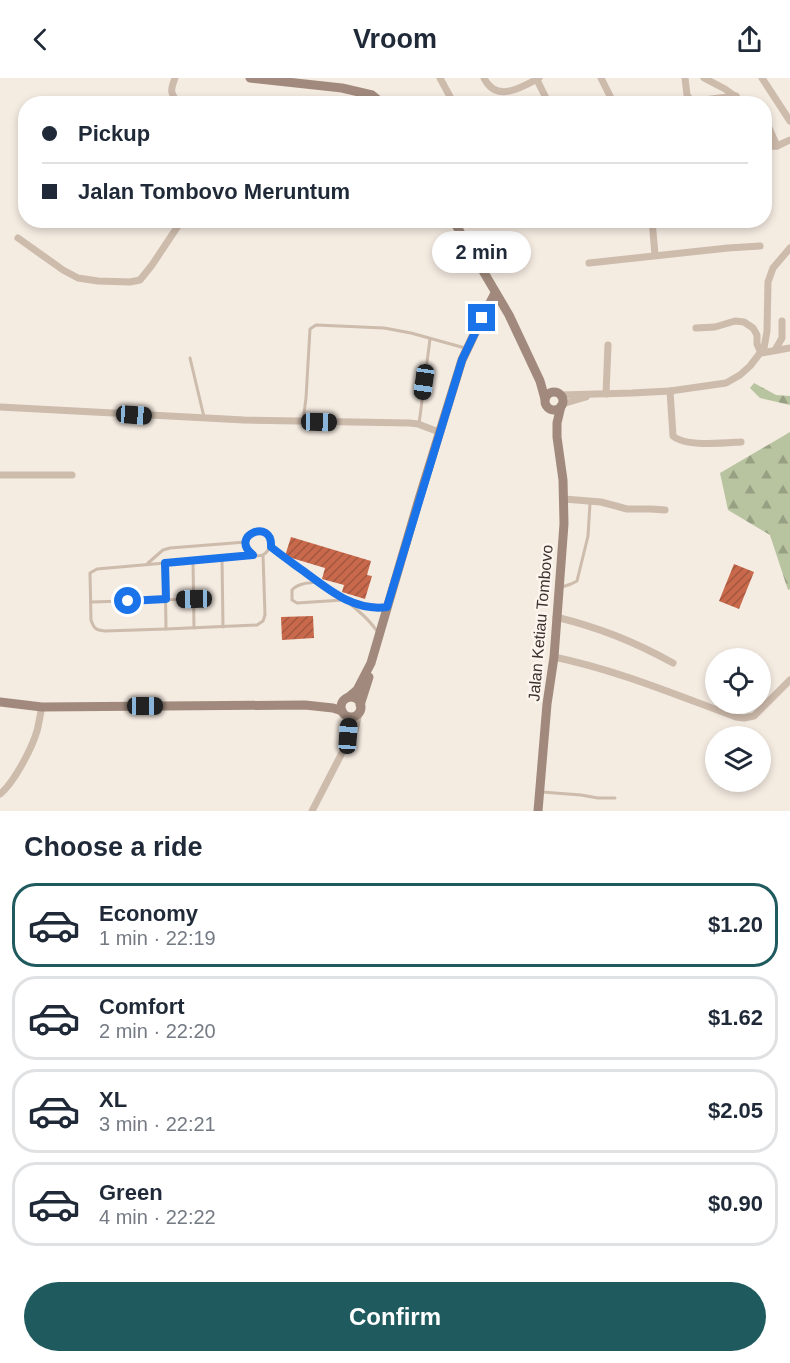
<!DOCTYPE html>
<html lang="en">
<head>
<meta charset="utf-8">
<style>
  :root { --surface:#fff; --page:#f6f6f7; --text:#1f2937; --muted:#747a83; --line:#e0e1e3; --accent:#1f5a5e }
  body { margin:0; font-family:Helvetica,sans-serif; background:var(--page); color:var(--text); height:100vh; display:flex; flex-direction:column; font-size:22px; white-space:nowrap }
  * { box-sizing:border-box; margin:0 }
  p { font-size:20px; color:var(--muted) }
  .icon { flex:none; width:33px; height:33px; fill:none; stroke:currentColor; stroke-width:2; stroke-linecap:round; stroke-linejoin:round }
  .map { position:relative; height:733px; overflow:hidden }
  .panel { display:flex; flex-direction:column; background:var(--surface); flex:1 }
  .panel>* { flex:none }
  .guide { position:absolute; left:18px; top:18px; width:754px; height:132px; border-radius:24px; box-shadow:0 3px 9px #0003; display:grid; align-content:center; height:132px; padding:0 24px; background:var(--surface) }
  .tools { position:absolute; left:705px; top:570px; display:grid; gap:12px }
  .tools a { display:grid; place-items:center; width:66px; height:66px; border-radius:50%; background:var(--surface); box-shadow:0 3px 9px #0003; font-size:30px }
  .end { position:absolute; width:27px; height:27px; margin:-14px; border:8px solid #1a73e8; background:#fff; box-shadow:0 0 0 3px #fff }
  .from { border-radius:50% }
  .bubble { position:absolute; height:42px; border-radius:21px; background:var(--surface); box-shadow:0 3px 9px #0003; font-size:20px; font-weight:700; line-height:42px; text-align:center }
  .car { position:absolute; width:18px; height:36px; margin:-18px -9px; border-radius:8px; box-shadow:0 0 4px 2px #0007; background:linear-gradient(#222 24%,#8ab4d8 0 40%,#222 0 76%,#8ab4d8 0 86%,#222 0) }
  .guide b { display:flex; align-items:center; gap:21px; height:57px; font-size:22px }
  .guide b+b { border-top:2px solid var(--line) }
  .guide i { width:15px; height:15px; background:var(--text) }
  ul { padding:0; list-style:none }
  li { display:flex; align-items:center; gap:18px; height:84px; margin:0 12px 9px; padding:0 12px; border:3px solid var(--line); border-radius:24px }
  li div { flex:1 }
  li b { display:block; font-size:22px }
  li em { font-style:normal; font-weight:700 }
  li.current { border-color:var(--accent) }
  li>.icon { width:54px; height:54px; stroke-width:1.5 }
  h2 { padding:0 24px; font-size:27px; line-height:72px }
  .button { display:flex; gap:12px; margin-top:auto; padding:12px 24px }
  .button a { flex:1; height:69px; border-radius:36px; background:var(--accent); color:#fff; font-size:24px; font-weight:700; line-height:69px; text-align:center }
  header { display:flex; justify-content:space-between; align-items:center; height:78px; padding:0 24px; background:var(--surface); font-size:27px; font-weight:700 }
  .map>svg:first-child { display:block }
  .forest { fill:url(#forest-firs) }
  .building { fill:url(#building-hatch) }
  .lines { fill:none; stroke-linecap:round; stroke-linejoin:round }
  .lane { stroke:#cdbbac; stroke-width:3 }
  .street { stroke:#cdbbac; stroke-width:7 }
  .secondary { stroke:#a18a7d; stroke-width:9 }
  .route { stroke:#1a73e8; stroke-width:8 }
  .labels { text-anchor:middle; stroke-width:5; stroke-linejoin:round; paint-order:stroke }
  .street-label { font-size:16px; fill:#3b302b; stroke:#fbf5ee }
</style>
</head>
<body>
<header><svg class="icon" aria-label="back" viewBox="0 0 24 24"><path d="M15 5l-7 7 7 7"/></svg>Vroom<svg class="icon" aria-label="share" viewBox="0 0 24 24"><path d="M12 15V3M7 8l5-5 5 5M5 13v7h14v-7"/></svg></header>
<div class="map">
<svg width="790" height="733" viewBox="0 0 790 733">
  <defs>
    <pattern id="forest-firs" width="22" height="20" patternUnits="userSpaceOnUse" patternTransform="scale(1.5)"><rect width="22" height="20" fill="#b8c4a0"/><path d="M5 1l3.5 6h-7zM16 11l3.5 6h-7z" fill="#97a083"/></pattern>
    <pattern id="building-hatch" width="6" height="6" patternUnits="userSpaceOnUse" patternTransform="scale(1.5)"><rect width="6" height="6" fill="#c8694b"/><path d="M-1 1l2-2M0 6l6-6M5 7l2-2" fill="none" stroke="#a4573f"/></pattern>
  </defs>
  <rect width="100%" height="100%" fill="#f4ebe1"/>
  <!-- forest -->
  <g class="forest">
    <path d="M 754,305 L 776,317 L 790,318 L 790,327 L 760,320 L 750,310 Z"/>
    <path d="M 790,354 L 790,511 L 788,512 L 770,457 L 728,432 L 720,395 Z"/>
  </g>
  <!-- building -->
  <g class="building">
    <path d="M 291,459 L 371,483 L 367,497 L 372,498 L 365,521 L 342,514 L 344,507 L 322,501 L 325,490 L 285,478 Z"/>
    <path d="M 734,486 L 754,494 L 739,531 L 719,523 Z"/>
    <path d="M 313,538 L 314,560 L 282,562 L 281,539 Z"/>
  </g>
  <g class="lines">
    <!-- lane -->
    <g class="lane">
      <path d="M 190,280 L 204,339"/>
      <path d="M 303,343 L 306,320 L 310,251 L 316,247 L 384,250 L 411,255 L 465,270"/>
      <path d="M 419,346 L 430,261"/>
      <path d="M 271,469 C 287,482 303,494 320,505 C 341,520 362,532 377,553"/>
      <path d="M 253,477 L 165,485 L 166,551 L 257,547 L 263,543 L 265,537 L 263,477 C 281,465 263,443 247,459 C 243,471 251,480 263,477"/>
      <path d="M 222,481 L 223,549"/>
      <path d="M 193,483 L 194,550"/>
      <path d="M 148,485 L 163,472 L 170,470 L 246,464"/>
      <path d="M 165,485 L 97,491 L 90,495 L 91,542 C 94,551 96,552 105,553 L 166,551"/>
      <path d="M 318,504 C 309,505 298,505 292,512 L 292,522 L 297,525 L 343,522"/>
      <path d="M 562,509 L 571,506 L 577,503 L 588,458 L 590,425"/>
      <path d="M 91,524 L 194,521"/>
      <path d="M 349,524 L 370,530 L 386,529"/>
      <path d="M 542,714 L 581,717 L 598,720 L 615,720"/>
    </g>
    <!-- street -->
    <g class="street">
      <path d="M 175,0 C 170,13 170,15 179,26"/>
      <path d="M 440,0 L 454,26"/>
      <path d="M 484,0 C 496,25 521,10 539,0"/>
      <path d="M 536,0 L 549,26"/>
      <path d="M 601,0 L 614,26"/>
      <path d="M 685,0 L 687,17 L 690,21 L 695,23 L 736,18"/>
      <path d="M 704,0 L 725,11 L 746,26"/>
      <path d="M 762,0 L 790,43"/>
      <path d="M 765,46 L 769,50 L 777,68"/>
      <path d="M 765,69 L 777,68 L 790,62"/>
      <path d="M 495,142 L 500,144 L 510,142"/>
      <path d="M 652,142 L 655,177"/>
      <path d="M 18,160 L 63,192 L 78,200 L 98,203 L 130,204 L 140,202 L 152,187 L 182,142"/>
      <path d="M 589,185 L 728,170 L 760,168"/>
      <path d="M 696,250 L 715,249 L 735,243 L 744,244 L 753,250 L 757,257 L 757,266 L 761,275 L 790,270"/>
      <path d="M 775,272 L 782,260 L 782,243"/>
      <path d="M 670,313 L 673,358 C 685,369 725,365 741,364"/>
      <path d="M 606,316 L 608,267"/>
      <path d="M 561,317 L 632,315 L 670,313 L 726,305 L 740,297 L 750,288 L 764,270 L 767,253 L 768,204 L 773,190 L 790,170"/>
      <path d="M 562,326 L 586,319"/>
      <path d="M 0,329 L 244,342 L 410,345 L 418,346 L 439,354"/>
      <path d="M 0,397 L 72,397"/>
      <path d="M 564,421 L 601,424 L 627,431 L 651,431 L 665,432"/>
      <path d="M 556,539 C 600,550 633,563 673,585"/>
      <path d="M 554,579 C 617,592 676,617 736,639 L 744,640 L 754,638 L 790,602"/>
      <path d="M 347,667 C 355,658 357,645 359,634"/>
      <path d="M 0,716 C 14,705 32,670 37,653 C 39,645 40,637 42,629"/>
      <path d="M 312,733 L 345,669 L 348,646 L 346,637"/>
    </g>
    <!-- secondary -->
    <g class="secondary">
      <path d="M 250,0 L 342,10 L 372,17 L 383,26"/>
      <path d="M 453,142 L 509,237 L 540,303 L 545,321"/>
      <circle cx="554" cy="323" r="9"/>
      <path d="M 349,619 L 357,612 L 371,585 L 419,421 L 462,282 L 482,240 L 495,215"/>
      <circle cx="351" cy="629" r="10"/>
      <path d="M 0,624 L 42,629 L 305,627 L 333,630 L 342,633"/>
      <path d="M 360,627 L 369,599"/>
      <path d="M 538,733 L 547,626 L 554,579 L 564,446 L 563,402 L 557,359 L 557,345 L 561,328"/>
    </g>
  </g>
  <g class="lines">
    <!-- route -->
    <path class="route" d="M 128,523 L 166,521 L 165,485 L 253,477 C 228,458 273,439 271,469 C 281,477 291,484 302,492 C 327,510 353,534 387,529 L 462,282 L 482,240"/>
  </g>
  <g class="labels">
    <!-- street labels -->
    <g class="street-label">
      <text transform="translate(540 545) rotate(-85)" y="6">Jalan Ketiau Tombovo</text>
    </g>
  </g>
</svg>
<div class="tools">
<a><svg class="icon" aria-label="locate" viewBox="0 0 24 24"><circle cx="12" cy="12" r="6"/><path d="M12 2v4M12 18v4M2 12h4M18 12h4"/></svg></a>
<a><svg class="icon" aria-label="layers" viewBox="0 0 24 24"><path d="M12 4l9 5-9 5-9-5zM3 14l9 5 9-5"/></svg></a>
</div>
<i class="end from" style="left:128px;top:523px"></i>
<i class="end" style="left:482px;top:240px"></i>
<div class="bubble" style="left:432px;top:153px;width:99px">2 min</div>
<i class="car" style="left:424px;top:304px;rotate:188deg"></i>
<i class="car" style="left:134px;top:337px;rotate:94deg"></i>
<i class="car" style="left:319px;top:344px;rotate:91deg"></i>
<i class="car" style="left:194px;top:521px;rotate:269deg"></i>
<i class="car" style="left:145px;top:628px;rotate:90deg"></i>
<i class="car" style="left:348px;top:658px;rotate:4deg"></i>
<div class="guide">
<b><i class="from"></i>Pickup</b>
<b><i></i>Jalan Tombovo Meruntum</b>
</div>
</div>
<section class="panel">
<h2>Choose a ride</h2>
<ul>
<li class="current"><svg class="icon" aria-label="car" viewBox="0 0 24 24"><path d="M5 17H2v-5l4-1 3-4h7l3 4 3 1v5h-3M9 17h6M6 11h13"/><circle cx="7" cy="17" r="2"/><circle cx="17" cy="17" r="2"/></svg><div><b>Economy</b><p>1 min · 22:19</p></div><em>$1.20</em></li>
<li><svg class="icon" aria-label="car" viewBox="0 0 24 24"><path d="M5 17H2v-5l4-1 3-4h7l3 4 3 1v5h-3M9 17h6M6 11h13"/><circle cx="7" cy="17" r="2"/><circle cx="17" cy="17" r="2"/></svg><div><b>Comfort</b><p>2 min · 22:20</p></div><em>$1.62</em></li>
<li><svg class="icon" aria-label="car" viewBox="0 0 24 24"><path d="M5 17H2v-5l4-1 3-4h7l3 4 3 1v5h-3M9 17h6M6 11h13"/><circle cx="7" cy="17" r="2"/><circle cx="17" cy="17" r="2"/></svg><div><b>XL</b><p>3 min · 22:21</p></div><em>$2.05</em></li>
<li><svg class="icon" aria-label="car" viewBox="0 0 24 24"><path d="M5 17H2v-5l4-1 3-4h7l3 4 3 1v5h-3M9 17h6M6 11h13"/><circle cx="7" cy="17" r="2"/><circle cx="17" cy="17" r="2"/></svg><div><b>Green</b><p>4 min · 22:22</p></div><em>$0.90</em></li>
</ul>
<div class="button"><a>Confirm</a></div>
</section>
</body>
</html>
